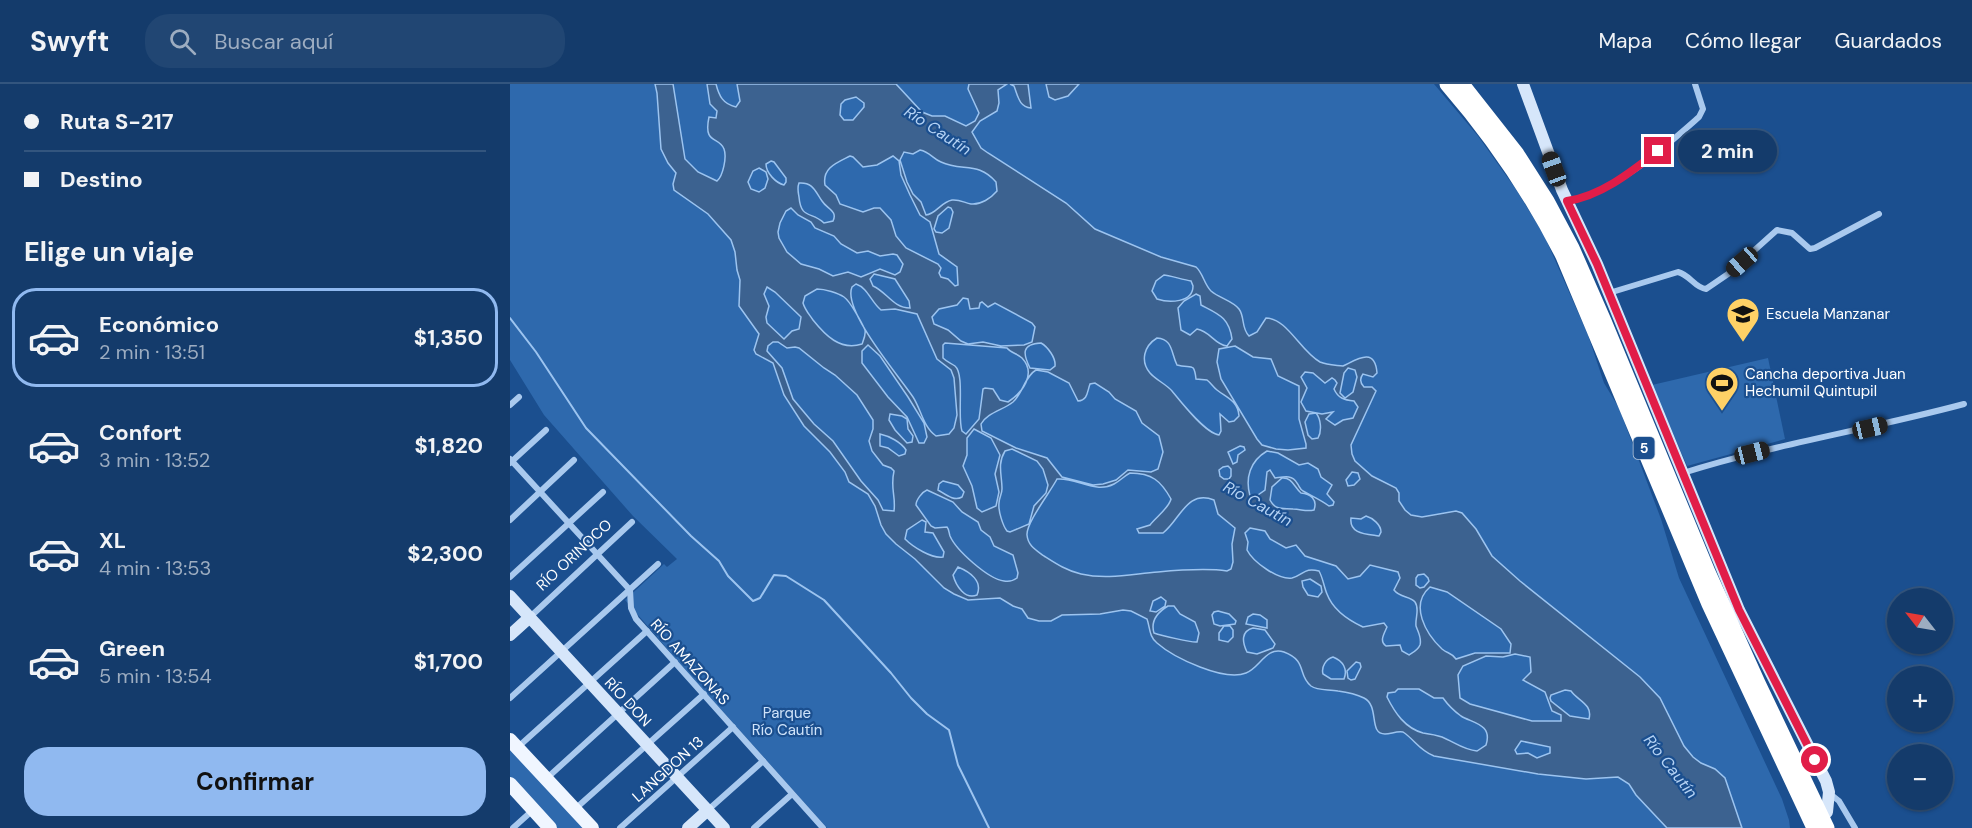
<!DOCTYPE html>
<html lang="es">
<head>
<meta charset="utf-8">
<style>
  :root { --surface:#143b6b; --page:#214673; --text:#f1f3f6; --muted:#9dadc1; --line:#33557e; --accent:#90b9f0 }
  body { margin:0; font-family:"DM Sans",sans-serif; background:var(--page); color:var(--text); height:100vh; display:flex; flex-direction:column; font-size:22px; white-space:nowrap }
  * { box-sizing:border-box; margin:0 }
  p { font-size:20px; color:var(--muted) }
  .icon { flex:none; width:33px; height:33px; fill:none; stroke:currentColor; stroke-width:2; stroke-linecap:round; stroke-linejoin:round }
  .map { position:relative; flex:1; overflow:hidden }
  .panel { display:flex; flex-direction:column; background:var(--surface); width:510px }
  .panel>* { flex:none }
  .banner { display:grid; align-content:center; height:132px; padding:0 24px; background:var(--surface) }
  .needle { width:39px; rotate:301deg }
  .tools { position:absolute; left:1377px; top:504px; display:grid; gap:12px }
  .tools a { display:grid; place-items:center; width:66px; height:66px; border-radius:50%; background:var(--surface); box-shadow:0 2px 4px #0004,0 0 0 2px var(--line); font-size:30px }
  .end { position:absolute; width:27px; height:27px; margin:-14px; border:8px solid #e11d48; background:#fff; box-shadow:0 0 0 3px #fff }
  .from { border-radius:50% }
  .bubble { position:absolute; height:42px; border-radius:21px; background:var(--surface); box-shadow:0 2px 4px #0004,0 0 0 2px var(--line); font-size:20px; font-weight:700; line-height:42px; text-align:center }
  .car { position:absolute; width:18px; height:36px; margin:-18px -9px; border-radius:8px; box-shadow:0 0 4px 2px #0007; background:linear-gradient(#222 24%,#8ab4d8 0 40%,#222 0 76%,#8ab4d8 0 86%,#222 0) }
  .banner b { display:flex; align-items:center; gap:21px; height:57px; font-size:22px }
  .banner b+b { border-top:2px solid var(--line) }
  .banner i { width:15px; height:15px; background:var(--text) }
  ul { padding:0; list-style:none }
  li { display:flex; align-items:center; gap:18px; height:99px; margin:0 12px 9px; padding:0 12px; border:3px solid transparent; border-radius:24px }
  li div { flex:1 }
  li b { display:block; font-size:22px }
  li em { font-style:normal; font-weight:700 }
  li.on { border-color:var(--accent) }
  li>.icon { width:54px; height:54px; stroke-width:1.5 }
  h2 { padding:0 24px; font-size:27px; line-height:72px }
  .cta { display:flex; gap:12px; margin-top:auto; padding:12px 24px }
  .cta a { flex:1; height:69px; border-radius:24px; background:var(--accent); color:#111; font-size:24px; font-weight:700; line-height:69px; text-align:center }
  header { display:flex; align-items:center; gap:36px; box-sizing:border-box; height:84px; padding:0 30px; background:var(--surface); border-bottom:2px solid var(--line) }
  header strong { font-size:28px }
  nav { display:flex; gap:33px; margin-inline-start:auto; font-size:21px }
  .search { width:420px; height:54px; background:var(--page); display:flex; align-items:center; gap:15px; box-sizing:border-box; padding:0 21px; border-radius:24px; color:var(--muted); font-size:22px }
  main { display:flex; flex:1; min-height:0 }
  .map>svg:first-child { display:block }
  .green { fill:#2e69ad }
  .water { fill:#3c6290; stroke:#9cc4f0; stroke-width:1.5; fill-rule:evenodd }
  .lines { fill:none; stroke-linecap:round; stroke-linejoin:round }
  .stream { stroke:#9cc4f0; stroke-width:2 }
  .street { stroke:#a9c9ee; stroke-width:6 }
  .secondary { stroke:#d6e6fa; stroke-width:12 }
  .primary { stroke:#f0f6ff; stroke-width:14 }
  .highway { stroke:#fff; stroke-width:15 }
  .route { stroke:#e11d48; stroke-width:8 }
  .labels { text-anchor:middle; stroke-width:4.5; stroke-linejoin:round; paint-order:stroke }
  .shield { fill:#1b4f8f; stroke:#bbcadd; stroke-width:1.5 }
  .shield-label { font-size:14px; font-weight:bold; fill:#fff }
  .poi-label { font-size:15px; fill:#fff; stroke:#1b4f8f; text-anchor:start }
  .street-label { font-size:15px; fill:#fff; stroke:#1b4f8f }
  .park-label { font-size:15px; fill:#cfe3fa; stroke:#1b4f8f }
  .water-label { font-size:16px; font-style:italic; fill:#b5d3f5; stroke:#1b4f8f }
</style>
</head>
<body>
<header>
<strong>Swyft</strong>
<div class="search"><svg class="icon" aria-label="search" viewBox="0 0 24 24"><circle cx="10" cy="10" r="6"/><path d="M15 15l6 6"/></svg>Buscar aquí</div>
<nav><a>Mapa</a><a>Cómo llegar</a><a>Guardados</a></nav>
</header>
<main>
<section class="panel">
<div class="banner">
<b><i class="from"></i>Ruta S-217</b>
<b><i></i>Destino</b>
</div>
<h2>Elige un viaje</h2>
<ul>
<li class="on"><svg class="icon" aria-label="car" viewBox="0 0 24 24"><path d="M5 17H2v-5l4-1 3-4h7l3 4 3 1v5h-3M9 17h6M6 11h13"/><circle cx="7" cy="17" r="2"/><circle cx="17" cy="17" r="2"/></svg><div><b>Económico</b><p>2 min · 13:51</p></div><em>$1,350</em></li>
<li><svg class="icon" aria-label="car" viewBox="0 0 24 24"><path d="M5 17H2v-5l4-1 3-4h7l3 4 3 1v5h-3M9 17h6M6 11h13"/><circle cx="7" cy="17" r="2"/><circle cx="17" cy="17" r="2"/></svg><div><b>Confort</b><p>3 min · 13:52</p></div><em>$1,820</em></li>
<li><svg class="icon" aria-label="car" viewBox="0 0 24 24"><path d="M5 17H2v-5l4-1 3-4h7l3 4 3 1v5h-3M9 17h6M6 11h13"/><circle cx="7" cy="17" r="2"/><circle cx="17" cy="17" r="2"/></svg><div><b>XL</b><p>4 min · 13:53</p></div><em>$2,300</em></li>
<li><svg class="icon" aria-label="car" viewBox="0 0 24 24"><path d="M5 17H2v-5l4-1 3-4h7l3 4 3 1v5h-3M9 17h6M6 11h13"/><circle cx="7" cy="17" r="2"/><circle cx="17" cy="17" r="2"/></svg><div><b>Green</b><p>5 min · 13:54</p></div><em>$1,700</em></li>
</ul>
<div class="cta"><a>Confirmar</a></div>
</section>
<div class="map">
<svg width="1462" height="744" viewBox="0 0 1462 744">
  <rect width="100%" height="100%" fill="#1b4f8f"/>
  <!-- green -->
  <g class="green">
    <path d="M 0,0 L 924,0 L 968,52 L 1005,104 L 1034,151 L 1078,251 L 1094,299 L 1109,324 L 1151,435 L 1169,494 L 1272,715 L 1279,736 L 1280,744 L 317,744 L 173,583 L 115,516 L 154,480 L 157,483 L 167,475 L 123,432 L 34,331 L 0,276 Z"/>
    <path d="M 1258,274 L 1275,355 L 1177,382 L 1142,301 Z"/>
    <path d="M 0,658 L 80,744 L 42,744 L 0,698 Z"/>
  </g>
  <!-- water -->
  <g class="water">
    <path d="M 145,0 L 163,0 L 175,75 L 188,88 L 207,97 C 213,92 217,73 214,65 C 209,52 193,61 199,33 L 206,34 L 207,27 L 200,20 L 197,0 L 206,0 C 209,12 213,20 226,23 L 230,17 L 227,0 L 386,0 L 412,28 L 422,32 L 435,32 L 456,42 L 465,37 L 469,29 L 458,5 L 459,0 L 497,0 L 488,6 L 489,19 L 487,27 L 470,37 L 462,48 L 471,64 L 478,69 L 556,119 L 585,145 L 651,173 L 686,183 C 693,189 694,200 701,207 C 709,214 723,217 729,225 C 735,233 731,244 739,252 L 747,248 L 756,234 C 777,234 791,268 810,278 C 817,281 825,281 833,282 C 846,276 865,262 867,289 L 863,293 L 853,290 C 850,294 850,299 854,303 L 862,303 L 866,307 L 841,361 L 842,370 L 845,377 L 862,392 L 886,404 L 889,409 L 889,417 L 895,426 L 901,431 L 912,433 L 946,427 L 952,429 L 966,445 L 982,472 L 1010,497 L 1130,593 L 1150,614 L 1174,662 L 1183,673 L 1191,679 L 1205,685 L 1215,694 L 1232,744 L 1157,744 L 1126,711 L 1119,700 L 1108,693 L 1076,695 L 1028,690 L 924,672 C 909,666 905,656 893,648 C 886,647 881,650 875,650 C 858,650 870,622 854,614 C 846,610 836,608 828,607 C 819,605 808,607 801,602 C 787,591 798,577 774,568 C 756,562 750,584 736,589 C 715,598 664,574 647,559 C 639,553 640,543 637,535 L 621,527 L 613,526 L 590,530 L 552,531 L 541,537 L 529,537 L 518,534 L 512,525 L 503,522 L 490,514 L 458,516 L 444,510 L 434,504 L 405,475 L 386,460 L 376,450 L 371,441 L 365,422 L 358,410 L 339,398 L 335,388 L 320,368 L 294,342 L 274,311 L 263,279 L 246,270 L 244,266 L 249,250 L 229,222 L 230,196 L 227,186 L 225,168 L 221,156 L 198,130 L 164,106 L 163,100 L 166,89 L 158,79 L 151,65 L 147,9 ZM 346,13 L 354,19 L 354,23 L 343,36 L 334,36 L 330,31 L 331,20 L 335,16 ZM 410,66 C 420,68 423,75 431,78 C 452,88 468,77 486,98 L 487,107 C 481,114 471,121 461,120 C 455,119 449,115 442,116 C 431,118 426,130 416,131 L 411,118 L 403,110 L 397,98 L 390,76 L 394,68 L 403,70 ZM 340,72 L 343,73 L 353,83 L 367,81 L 383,72 L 389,77 L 391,91 L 400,111 L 410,131 L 420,138 L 429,170 L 447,183 L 448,201 L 445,202 L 438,195 L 431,193 L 429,189 L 431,184 L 428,180 L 396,164 L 386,152 L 381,136 L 370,124 L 364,124 L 353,128 L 330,120 L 326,111 L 315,101 C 312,84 326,79 340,72 ZM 261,77 L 264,78 L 276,94 L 276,98 L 274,101 C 266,99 256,89 256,80 ZM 249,84 L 256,88 L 258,95 L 255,104 L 249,108 L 241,105 L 238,98 L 243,87 ZM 289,99 C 303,98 305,107 312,117 C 317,125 328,127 323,137 L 314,139 C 302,127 291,136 289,113 C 288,107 287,104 289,99 ZM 438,123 L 441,124 L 443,128 L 439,144 L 432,149 L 426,148 L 424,145 L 428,132 ZM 281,124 L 288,131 L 301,138 L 305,144 L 324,152 L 331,160 L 347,169 L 358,167 L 370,172 L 383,170 L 387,171 L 393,180 L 390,188 L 385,191 L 370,185 L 351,193 L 338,188 L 323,192 L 309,185 L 291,180 L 277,168 L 269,154 L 268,148 L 270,139 L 276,127 ZM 364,190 L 385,195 L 399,217 L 400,224 C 383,224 377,208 363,202 L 360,195 ZM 654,191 C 658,191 674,196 681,197 L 683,202 C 683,219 659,219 647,215 L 642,207 L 646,197 ZM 346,200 C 358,204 361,218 371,226 L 385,225 L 407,230 L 427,275 L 441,286 L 444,294 L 447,331 L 444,344 L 439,350 L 426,352 C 413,343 411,325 403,313 C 389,292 332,226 342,203 ZM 257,203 L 265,208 L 291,233 L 289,245 L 282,247 L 274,255 L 257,239 L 256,233 L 259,222 L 254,210 ZM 307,205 C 315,205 328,209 334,213 C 340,217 352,239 355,246 C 356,251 354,255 352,260 C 330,267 315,251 303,236 C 299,230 295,226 293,219 L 295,212 ZM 686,210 L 690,212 L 691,221 C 708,230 719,233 722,255 L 717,262 C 705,261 700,247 687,245 L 680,251 L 671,246 L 668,224 L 674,217 ZM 453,214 L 458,215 L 460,225 L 469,224 L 470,219 L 472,218 L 478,223 L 485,219 L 522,239 L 525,243 L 522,258 L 514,261 L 491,262 L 473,258 L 458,260 L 451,257 L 438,246 L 424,240 L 422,233 L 429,225 L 447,221 ZM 647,254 C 663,255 661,269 667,281 C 681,285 684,277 686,295 L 697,296 C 701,299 703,303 707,306 C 717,314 728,317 729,332 L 724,337 L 719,338 L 710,330 L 711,347 L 709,351 C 695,349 671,318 662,307 C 656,300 646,296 640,289 C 630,277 634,262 647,254 ZM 263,258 L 268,258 L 277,264 L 285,263 L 289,264 L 314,284 L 325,291 L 347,311 L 363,336 L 363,345 L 359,357 L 362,367 L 373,381 L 381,384 L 384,387 C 380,405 386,411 384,427 L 373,426 L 368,416 L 351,397 L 323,357 L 304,340 L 283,315 L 272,284 L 257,267 L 258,262 ZM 435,259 L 497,264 C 501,269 508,270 512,274 C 527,290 512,309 498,318 L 490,316 L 483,305 L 475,304 L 473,305 L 469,335 L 456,350 L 452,347 C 447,333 455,290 445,282 C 441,279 437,278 433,274 L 433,261 ZM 531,259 C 538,263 546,274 545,282 L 540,286 L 520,284 C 513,270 511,260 531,259 ZM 358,261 L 370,272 L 398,313 L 414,339 L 417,353 L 414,359 L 409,359 L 397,333 L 378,313 L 352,279 L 352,267 ZM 725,262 L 743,273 L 761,275 L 768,292 L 789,302 L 789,335 L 796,360 L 796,364 L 778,366 L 766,365 L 752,361 L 747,355 L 711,295 L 707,278 L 709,265 ZM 838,284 L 845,286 L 847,293 L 843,308 L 835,314 L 830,309 L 834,289 ZM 526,286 L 538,288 L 559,299 L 568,317 C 578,316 577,308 580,300 L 585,299 L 599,308 L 605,315 L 626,327 L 632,339 L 649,352 L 653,368 L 648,385 L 641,388 L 618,386 L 606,396 L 593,400 L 583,401 L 552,393 L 537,374 L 506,364 L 472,347 L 471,340 C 477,329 493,326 503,318 C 513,309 515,292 526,286 ZM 795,288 L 803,289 L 815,299 L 822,294 L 825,296 L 827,299 L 824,305 C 828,314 834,316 844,317 L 848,323 L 843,334 L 833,336 L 825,341 L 816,335 L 823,328 L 812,330 L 796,327 L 791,318 L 797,304 L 791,293 ZM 806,329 C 811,335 812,347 808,354 L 802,355 L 798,351 L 795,338 L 799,330 ZM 380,330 L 392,332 L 397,335 L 398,345 L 403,352 L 402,358 L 397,359 L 385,346 L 379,336 ZM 464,345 L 481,354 L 490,371 L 485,390 L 489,408 L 486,422 L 472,428 L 467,424 L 462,402 L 453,382 L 457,371 L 457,354 ZM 370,350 C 379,352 391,358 396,366 L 395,370 L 389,372 L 378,364 L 370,362 ZM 730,362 L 734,363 L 735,366 L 728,371 L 727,378 L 723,380 L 718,368 ZM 502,365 L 527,377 L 533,385 L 538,401 L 536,409 L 524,422 L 519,440 L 500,448 L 497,447 C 493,442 488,427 489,419 C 489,414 492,410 492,405 C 492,391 487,380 495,367 ZM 757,367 L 768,369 L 789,381 L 798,379 L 808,385 L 811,393 L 822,401 L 817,410 L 824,418 L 823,421 L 819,422 C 811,416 802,412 793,407 C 789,404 790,403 787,399 C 782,390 773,393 765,394 L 760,386 L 757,388 L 755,406 L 745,413 L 740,412 C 735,394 740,377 757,367 ZM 718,382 L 721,385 L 721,392 L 719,395 L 714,395 L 710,392 L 709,386 L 713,383 ZM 842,388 L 848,389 L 850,395 L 844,401 L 838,402 L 836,396 ZM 620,389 C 642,389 651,397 661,415 C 659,424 646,433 640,441 L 627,445 L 629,449 L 653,449 C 670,436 677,405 704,416 L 708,430 L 725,444 L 722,460 L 723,478 L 721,485 L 717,487 C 696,484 670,486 648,488 C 622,490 597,496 571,490 C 557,487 545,479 534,472 C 526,466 518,462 517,451 C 516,439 541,407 547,395 C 566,393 585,410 604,400 C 610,397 614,392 620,389 ZM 772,394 C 782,393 784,403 791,409 C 800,410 808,415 804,426 C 796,428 791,425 783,425 C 773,424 766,427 760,416 L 762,403 ZM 433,397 L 448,401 L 454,408 L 452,413 C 444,418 435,410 428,406 L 429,400 ZM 417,406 L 443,418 L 452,428 L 468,438 L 471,446 L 480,453 L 484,462 L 503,471 L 508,489 L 507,494 C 503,497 499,498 494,497 C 478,495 446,466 440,452 C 439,449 439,445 437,443 L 425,444 L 421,442 L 406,421 C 406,416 412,408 417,406 ZM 856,432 C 863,434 871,441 871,448 L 869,452 C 856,450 839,450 841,434 L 851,435 ZM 412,436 L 416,438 L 415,448 L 423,449 L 434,468 L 433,473 C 422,475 403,463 395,455 L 397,446 ZM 740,444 L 755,447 L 760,455 L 776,464 L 786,461 L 795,472 L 826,482 L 838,495 L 850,492 L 860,481 L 888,488 L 890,494 L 884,506 C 890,514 900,512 905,518 C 910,525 905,534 906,542 C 908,548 912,554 910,561 C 908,566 904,568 899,571 L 892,567 L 890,561 L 876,562 C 869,557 874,550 877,543 L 874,539 L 853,543 C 838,536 823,526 817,510 C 814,503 813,494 809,487 C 794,483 794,491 782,494 C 768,496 743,478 737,466 L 738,458 L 735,449 ZM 448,483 C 460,488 473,497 467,511 C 455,516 446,502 443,491 ZM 914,490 L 918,494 L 919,497 L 914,503 L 910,504 L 906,501 L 906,494 L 908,491 ZM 800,495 L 811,502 L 812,508 L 808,513 L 798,511 L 793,503 L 792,497 ZM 920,503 L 937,508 L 991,545 L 1001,560 L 1000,569 L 965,569 L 946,575 C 941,568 938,570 932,565 C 916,550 899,521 920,503 ZM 651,513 L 656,517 L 655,522 L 646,528 L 640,527 L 643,517 ZM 658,522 L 664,522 L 670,530 L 685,538 L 689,549 L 687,558 C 682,559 650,551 644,549 C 640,536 648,528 658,522 ZM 708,527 L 719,530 L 726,537 L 725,540 L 710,542 L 704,540 L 702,531 L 704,528 ZM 743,530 L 750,531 L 757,536 L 757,544 L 736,540 L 738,533 ZM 714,542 L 720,542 L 723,546 L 723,553 L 718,558 L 709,556 L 709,549 ZM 743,544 L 755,546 L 765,560 L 763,564 L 747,570 L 737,568 C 732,558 731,547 743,544 ZM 1005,570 L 1020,573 L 1021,588 L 1013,596 L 1035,608 L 1042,627 L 1051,631 L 1051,637 L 1022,637 L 960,620 L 950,614 L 948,591 L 953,582 L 976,572 L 993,573 ZM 823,573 C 833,577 838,585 834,595 L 821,595 L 813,590 C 811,583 816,575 823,573 ZM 846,578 L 850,579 L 851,583 L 845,595 L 841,596 L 838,594 L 837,587 ZM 888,605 L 909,605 L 924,614 L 933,614 C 938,621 944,627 951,632 C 962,639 983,640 976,661 L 967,667 C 954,666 944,658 932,653 C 926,651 920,650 913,649 C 895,644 885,629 877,613 L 878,609 L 885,608 ZM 1055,606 L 1061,607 C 1068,617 1083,620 1079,635 L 1060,632 L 1041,617 L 1040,614 L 1041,611 ZM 1011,657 L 1040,663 L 1040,669 L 1027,674 L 1018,669 L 1007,670 L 1005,666 Z"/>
    <path d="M 500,0 L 518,0 L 521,24 C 509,23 508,12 504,2 Z"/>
    <path d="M 536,0 L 569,0 L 558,12 L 545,16 L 539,13 Z"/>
  </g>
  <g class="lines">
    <!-- stream -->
    <path class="stream" d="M 0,234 L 26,268 L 76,344 L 181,452 L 209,477 L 218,492 L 243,517 L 250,514 L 264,491 L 276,492 L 314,516 L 381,589 L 401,614 L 417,630 L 439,646 L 448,681 L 479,744"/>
    <!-- street -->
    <g class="street">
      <path d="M 1057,117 C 1102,111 1156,62 1189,33 L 1193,25 L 1185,0"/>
      <path d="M 1099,209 L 1168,188 C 1180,191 1185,204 1196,205 L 1218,190 L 1267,146 L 1282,149 L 1300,165 L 1305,164 L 1369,130"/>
      <path d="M 0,321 L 9,313"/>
      <path d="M 0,375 L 120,506 L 121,524 L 126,535 L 313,744"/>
      <path d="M 0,379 L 36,346"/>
      <path d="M 1173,389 C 1265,360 1361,345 1454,320"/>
      <path d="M 0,436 L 64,376"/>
      <path d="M 0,493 L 93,408"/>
      <path d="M 20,533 L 122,438"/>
      <path d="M 0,614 L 148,480"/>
      <path d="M 8,663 L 137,547"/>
      <path d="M 37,694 L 165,578"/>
      <path d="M 1319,709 L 1329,717 L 1345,744"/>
      <path d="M 65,725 L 194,610"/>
      <path d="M 198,726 L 253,677"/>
      <path d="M 3,744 L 23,726"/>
      <path d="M 110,744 L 223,643"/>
      <path d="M 244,744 L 282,710"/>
    </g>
    <!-- secondary -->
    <g class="secondary">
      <path d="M 1013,0 L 1052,106 L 1087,180 L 1229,526 L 1316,697 L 1319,708 L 1317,728"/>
      <path d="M 0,512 L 214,744"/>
      <path d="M 0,551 L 20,533"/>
      <path d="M 178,744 L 198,726"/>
    </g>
    <!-- primary -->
    <g class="primary">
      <path d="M 0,656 L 82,744"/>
      <path d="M 0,700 L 40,744"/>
    </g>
    <!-- highway -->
    <g class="highway">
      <path d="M 937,0 C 983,53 1021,109 1053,172 L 1199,520 L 1304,744"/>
      <path d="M 952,0 L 1007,70 L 1037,117 L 1062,164 L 1094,237 L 1198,488 L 1248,599 L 1317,744"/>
    </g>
  </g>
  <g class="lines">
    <!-- route -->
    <path class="route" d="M 1148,67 C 1121,88 1091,112 1057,117 L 1087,180 L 1229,526 L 1305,676"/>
  </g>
  <!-- icons -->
  <defs>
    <g id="school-pin" transform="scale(1.725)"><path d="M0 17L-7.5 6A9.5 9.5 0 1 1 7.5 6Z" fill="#ffd166" stroke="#1b4f8f"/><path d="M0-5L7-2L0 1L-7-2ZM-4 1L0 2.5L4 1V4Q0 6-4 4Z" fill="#111"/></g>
    <g id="stadium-pin" transform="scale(1.725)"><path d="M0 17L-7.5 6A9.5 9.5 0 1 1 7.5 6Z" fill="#ffd166" stroke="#1b4f8f"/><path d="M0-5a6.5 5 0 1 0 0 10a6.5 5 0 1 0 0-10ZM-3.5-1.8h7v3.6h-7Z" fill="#111"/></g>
  </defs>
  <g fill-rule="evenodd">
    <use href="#school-pin" x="1233" y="230"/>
    <use href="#stadium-pin" x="1212" y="299"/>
  </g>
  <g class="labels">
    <!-- shield labels -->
    <rect class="shield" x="1123.5" y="353" width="21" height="22" rx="4.5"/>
    <g class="shield-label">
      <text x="1134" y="369">5</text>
    </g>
    <!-- poi labels -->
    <g class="poi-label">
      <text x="1256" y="235">Escuela Manzanar</text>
      <text x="1235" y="295">Cancha deportiva Juan<tspan x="1235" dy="17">Hechumil Quintupil</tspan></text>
    </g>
    <!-- street labels -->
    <g class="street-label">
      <text transform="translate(64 471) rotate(-43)" y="5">RÍO ORINOCO</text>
      <text transform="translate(180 578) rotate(48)" y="5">RÍO AMAZONAS</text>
      <text transform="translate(118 618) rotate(47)" y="5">RÍO DON</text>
      <text transform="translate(158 685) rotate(-42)" y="5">LANGDON 13</text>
    </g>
    <!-- park labels -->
    <g class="park-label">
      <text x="277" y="634">Parque<tspan x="277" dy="17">Río Cautín</tspan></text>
    </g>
    <!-- water labels -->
    <g class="water-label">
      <text transform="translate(428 46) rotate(33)" y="6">Río Cautín</text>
      <text transform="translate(748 419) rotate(29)" y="6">Río Cautín</text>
      <text transform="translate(1161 682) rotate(52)" y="6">Río Cautín</text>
    </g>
  </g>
</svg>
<div class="tools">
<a><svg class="needle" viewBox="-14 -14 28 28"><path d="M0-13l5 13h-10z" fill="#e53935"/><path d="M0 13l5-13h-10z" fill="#9dadc1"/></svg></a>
<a>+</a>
<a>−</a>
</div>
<i class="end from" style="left:1305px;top:676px"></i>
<i class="end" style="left:1148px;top:67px"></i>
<div class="bubble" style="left:1168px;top:46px;width:99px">2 min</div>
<i class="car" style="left:1044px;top:85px;rotate:340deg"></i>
<i class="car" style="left:1232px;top:178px;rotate:229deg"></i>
<i class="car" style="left:1360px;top:344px;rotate:77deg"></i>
<i class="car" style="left:1242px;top:369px;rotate:76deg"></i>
</div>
</main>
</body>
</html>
